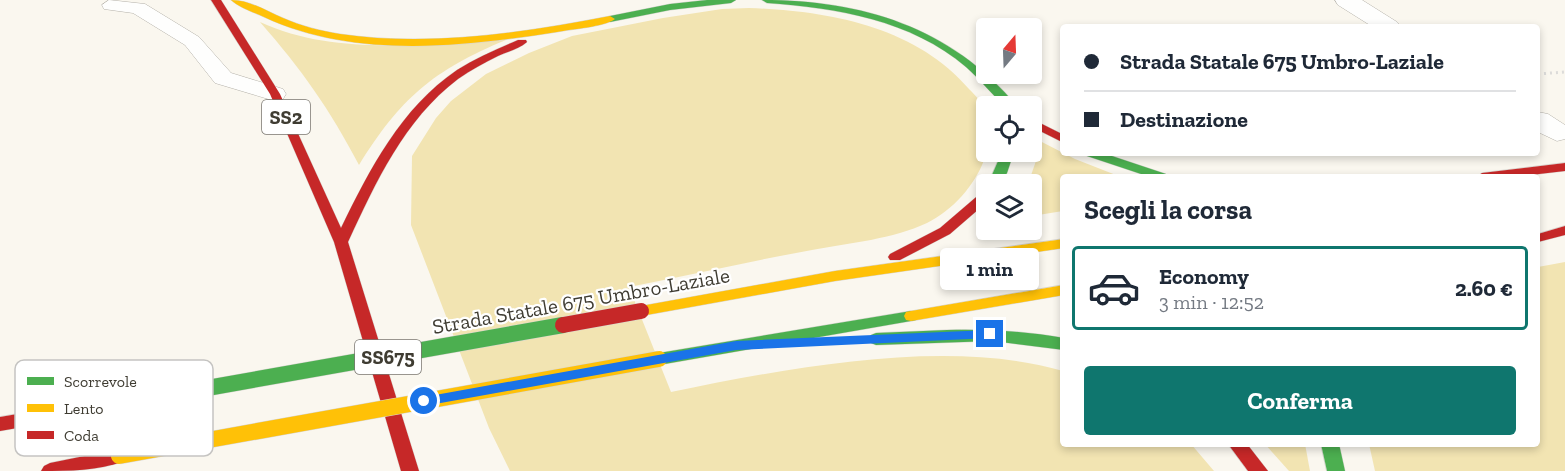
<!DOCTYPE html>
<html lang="it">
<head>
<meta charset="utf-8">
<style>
  :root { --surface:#fff; --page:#f6f6f7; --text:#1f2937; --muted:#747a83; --line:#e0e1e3; --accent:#0f766e }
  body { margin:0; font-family:"Zilla Slab",serif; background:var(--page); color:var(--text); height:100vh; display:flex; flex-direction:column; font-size:22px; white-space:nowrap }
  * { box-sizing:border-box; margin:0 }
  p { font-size:20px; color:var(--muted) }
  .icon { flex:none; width:33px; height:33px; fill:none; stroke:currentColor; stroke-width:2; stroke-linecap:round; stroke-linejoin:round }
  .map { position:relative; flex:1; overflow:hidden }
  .details { position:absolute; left:1060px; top:174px; width:480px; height:273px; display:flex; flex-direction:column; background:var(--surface); border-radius:6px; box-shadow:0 3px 9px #0003 }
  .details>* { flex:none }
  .hud { position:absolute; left:1060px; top:24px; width:480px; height:132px; border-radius:6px; box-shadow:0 3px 9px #0003; display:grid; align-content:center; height:132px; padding:0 24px; background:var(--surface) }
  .needle { width:39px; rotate:19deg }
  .fabs { position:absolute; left:976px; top:18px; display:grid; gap:12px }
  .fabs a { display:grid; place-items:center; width:66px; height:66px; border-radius:6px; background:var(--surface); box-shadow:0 3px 9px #0003; font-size:30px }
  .end { position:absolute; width:27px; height:27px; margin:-14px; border:8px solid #1a73e8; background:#fff; box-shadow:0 0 0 3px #fff }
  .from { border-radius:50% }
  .bubble { position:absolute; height:42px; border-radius:6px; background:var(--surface); box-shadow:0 3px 9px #0003; font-size:20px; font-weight:800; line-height:42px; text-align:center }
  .hud b { display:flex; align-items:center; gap:21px; height:57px; font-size:22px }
  .hud b+b { border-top:2px solid var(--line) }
  .hud i { width:15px; height:15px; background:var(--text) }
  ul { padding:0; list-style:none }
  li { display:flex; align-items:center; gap:18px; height:84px; margin:0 12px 9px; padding:0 12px; border:3px solid transparent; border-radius:6px }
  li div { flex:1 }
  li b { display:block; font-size:22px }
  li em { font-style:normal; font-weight:800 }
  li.selected { border-color:var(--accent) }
  li>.icon { width:54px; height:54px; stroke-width:1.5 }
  h2 { padding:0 24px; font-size:27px; line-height:72px }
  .cta { display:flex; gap:12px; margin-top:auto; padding:12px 24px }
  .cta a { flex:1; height:69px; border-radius:6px; background:var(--accent); color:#fff; font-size:24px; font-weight:800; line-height:69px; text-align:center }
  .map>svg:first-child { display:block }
  .green { fill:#f2e4b2 }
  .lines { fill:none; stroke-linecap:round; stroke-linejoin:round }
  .lane-casing { stroke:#b4b1a9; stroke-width:1 }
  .street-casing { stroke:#b4b1a9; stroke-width:1 }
  .fast-casing { stroke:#d7d5d0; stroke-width:1 }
  .slow-casing { stroke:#d7d5d0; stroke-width:1 }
  .jam-casing { stroke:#d7d5d0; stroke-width:1 }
  .path { stroke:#dcdbd9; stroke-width:3; stroke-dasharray:2 4; stroke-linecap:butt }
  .lane { fill:#fefefd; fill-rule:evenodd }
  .street { fill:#fefefd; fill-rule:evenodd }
  .fast { fill:#4caf50; fill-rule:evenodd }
  .slow { fill:#ffc107; fill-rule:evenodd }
  .jam { fill:#c62828; fill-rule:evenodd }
  .fast-bridge-casing { stroke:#d7d5d0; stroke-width:17; stroke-linecap:butt }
  .slow-bridge-casing { stroke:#d7d5d0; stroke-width:17; stroke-linecap:butt }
  .jam-bridge-casing { stroke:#d7d5d0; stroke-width:17; stroke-linecap:butt }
  .fast-bridge { stroke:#4caf50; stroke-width:16 }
  .slow-bridge { stroke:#ffc107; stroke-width:16 }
  .jam-bridge { stroke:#c62828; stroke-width:16 }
  .route { fill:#1a73e8 }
  .labels { text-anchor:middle; stroke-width:4.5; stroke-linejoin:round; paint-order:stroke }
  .shield { fill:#fff; stroke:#797670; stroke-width:1.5 }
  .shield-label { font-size:20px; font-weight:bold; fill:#3f3c32 }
  .street-label { font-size:21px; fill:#3f3c32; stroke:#fff }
  .key { fill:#fff; stroke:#c5c4c2; stroke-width:1.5 }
  .key-label { font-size:16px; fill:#3f3c32 }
</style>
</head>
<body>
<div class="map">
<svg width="1565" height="471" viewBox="0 0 1565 471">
  <rect width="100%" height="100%" fill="#faf7ef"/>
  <!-- green -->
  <g class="green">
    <path d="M 749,8 C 828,11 915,26 969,89 C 975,95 982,102 986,111 C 990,120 988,150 984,160 C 975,185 952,211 927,223 C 893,239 850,243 812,250 C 751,261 690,275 629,287 L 671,392 C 789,368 947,337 1063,371 L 1064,444 L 1191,444 L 1214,471 L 510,471 L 489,428 L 411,225 L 412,156 L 436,118 L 451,101 L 486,74 L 529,53 L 572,36 L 663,18 L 722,9 Z"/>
    <path d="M 260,22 C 336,57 424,43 506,40 C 433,70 400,99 359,165 C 329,108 302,70 260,22 Z"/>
    <path d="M 1038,140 L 1075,159 L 1121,177 L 1064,177 L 1063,211 L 1032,216 L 1032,184 L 1028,184 L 1037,158 Z"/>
    <path d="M 1565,262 L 1565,471 L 1375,471 L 1369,444 L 1538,444 L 1538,267 Z"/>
    <path d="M 1265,444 L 1305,444 L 1310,471 L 1289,471 Z"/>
  </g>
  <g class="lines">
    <!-- lane casing -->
    <g class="lane-casing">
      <path id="lane" d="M 109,0 L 145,4 L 199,37 L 231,73 L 283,89 L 286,94 L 283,99 L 275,101 L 215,83 L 185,45 L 133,13 L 104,9 L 102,5 Z"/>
    </g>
    <!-- street casing -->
    <g class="street-casing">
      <g id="street">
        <path d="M 1335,0 L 1362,0 L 1397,22 L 1401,27 L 1373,27 L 1338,5 Z"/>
        <path d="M 1538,112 L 1548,114 L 1565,125 L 1565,139 L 1557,141 L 1538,132 Z"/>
      </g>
    </g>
    <!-- fast casing -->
    <g class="fast-casing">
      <g id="fast">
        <path d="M 707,0 L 736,0 L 731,3 L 670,10 L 610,22 L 605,19 L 610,16 L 670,4 Z"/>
        <path d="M 762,0 C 862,0 951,27 1017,106 L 1005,106 C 991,94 980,79 966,67 C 911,20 837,8 767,3 Z"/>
        <path d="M 1002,152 L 1014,152 L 1007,173 L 1000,184 L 988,184 Z"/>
        <path d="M 1085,153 L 1103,153 L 1166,174 L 1168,177 L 1150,177 L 1087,156 Z"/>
        <path d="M 911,311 L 916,312 L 918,316 L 916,320 L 911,321 L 659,365 L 653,363 L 651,359 L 653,355 L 659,353 Z"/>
        <path d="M 947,330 C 986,329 1025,331 1064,338 L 1064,350 L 993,341 L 876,345 L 871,343 L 868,339 L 871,335 L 876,333 Z"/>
        <path d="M 1321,444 L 1339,444 L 1345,471 L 1327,471 Z"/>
      </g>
    </g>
    <!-- slow casing -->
    <g class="slow-casing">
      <g id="slow">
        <path d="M 231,0 C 250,0 266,11 283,18 C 301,26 321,31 340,34 C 430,47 522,33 610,16 L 615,19 C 604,27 572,29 557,32 C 462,47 354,59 264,17 C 253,12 240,8 231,0 Z"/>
        <path d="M 1064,239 L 1064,248 L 835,281 L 641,316 L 636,315 L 634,311 L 636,307 L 641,306 L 835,271 Z"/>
        <path d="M 1064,285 L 1064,295 L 911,321 L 906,320 L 904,316 L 906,312 L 911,311 Z"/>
      </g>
    </g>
    <!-- jam casing -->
    <g class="jam-casing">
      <g id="jam">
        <path d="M 211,0 L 221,0 L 280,94 L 341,228 C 370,169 401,108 457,70 C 476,58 497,49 518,40 L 526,40 L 527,42 C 519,49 507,52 498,56 C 484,63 471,70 458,79 C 404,120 376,182 348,242 L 419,471 L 401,471 L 334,242 L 270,94 Z"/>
        <path d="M 1032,119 L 1064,135 L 1064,143 L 1032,127 Z"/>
        <path d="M 1565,163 L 1565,171 L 1513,177 L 1476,177 L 1482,173 Z"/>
        <path d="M 987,191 L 987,202 L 950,234 L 900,260 L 890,260 L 888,257 L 890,254 L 940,228 L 982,192 Z"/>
        <path d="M 1565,226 L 1565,235 L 1538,242 L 1538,234 Z"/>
        <path d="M 134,394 L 140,396 L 142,401 L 140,406 L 134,408 L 0,431 L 0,417 Z"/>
        <path d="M 1228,444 L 1247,444 L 1268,471 L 1248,471 Z"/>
        <path d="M 119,449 L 125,451 L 128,456 L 125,461 C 97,471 70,471 41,471 L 44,466 L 50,463 Z"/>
      </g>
    </g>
    <!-- path -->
    <path class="path" d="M 1538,74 L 1565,72"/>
    <!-- lane -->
    <use href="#lane" class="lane"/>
    <!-- street -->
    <use href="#street" class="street"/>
    <!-- fast -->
    <use href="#fast" class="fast"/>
    <!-- slow -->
    <use href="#slow" class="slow"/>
    <!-- jam -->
    <use href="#jam" class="jam"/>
    <!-- fast-bridge casing -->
    <g class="fast-bridge-casing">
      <path id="fast-bridge" d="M 134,401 L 563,325"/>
    </g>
    <!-- slow-bridge casing -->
    <g class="slow-bridge-casing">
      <path id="slow-bridge" d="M 119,456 L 659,359"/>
    </g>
    <!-- jam-bridge casing -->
    <g class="jam-bridge-casing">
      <path id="jam-bridge" d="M 563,325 L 641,311"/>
    </g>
    <!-- fast-bridge -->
    <use href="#fast-bridge" class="fast-bridge"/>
    <!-- slow-bridge -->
    <use href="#slow-bridge" class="slow-bridge"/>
    <!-- jam-bridge -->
    <use href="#jam-bridge" class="jam-bridge"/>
  </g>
  <!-- route -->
  <path class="route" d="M 990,330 L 995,334 L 990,338 L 736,350 L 424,406 L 418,401 L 424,397 L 736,341 Z"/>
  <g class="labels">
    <!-- shield labels -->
    <g class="shield">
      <rect x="262" y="100" width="48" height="34" rx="4.5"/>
      <rect x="355" y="340" width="66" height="34" rx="4.5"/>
    </g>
    <g class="shield-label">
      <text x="286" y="124">SS2</text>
      <text x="388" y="364">SS675</text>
    </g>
    <!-- street labels -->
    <g class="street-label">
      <text transform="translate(581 301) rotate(-10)" y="7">Strada Statale 675 Umbro-Laziale</text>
    </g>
  </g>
  <!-- legend -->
  <rect x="15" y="360" width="198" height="96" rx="9" class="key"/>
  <rect x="27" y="377" width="27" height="8" fill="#4caf50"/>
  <rect x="27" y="404" width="27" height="8" fill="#ffc107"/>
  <rect x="27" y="431" width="27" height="8" fill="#c62828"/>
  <g class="key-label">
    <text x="64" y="387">Scorrevole</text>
    <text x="64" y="414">Lento</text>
    <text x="64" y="441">Coda</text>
  </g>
</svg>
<div class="fabs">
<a><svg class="needle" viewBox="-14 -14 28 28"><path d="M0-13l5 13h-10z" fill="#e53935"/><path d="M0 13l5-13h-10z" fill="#747a83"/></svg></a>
<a><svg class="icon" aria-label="locate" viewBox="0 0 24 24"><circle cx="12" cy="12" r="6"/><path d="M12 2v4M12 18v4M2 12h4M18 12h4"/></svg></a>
<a><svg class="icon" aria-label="layers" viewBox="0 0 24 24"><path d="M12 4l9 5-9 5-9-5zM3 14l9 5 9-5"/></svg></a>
</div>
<i class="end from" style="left:424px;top:401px"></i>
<i class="end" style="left:990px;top:334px"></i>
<div class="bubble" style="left:940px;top:248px;width:99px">1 min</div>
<div class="hud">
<b><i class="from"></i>Strada Statale 675 Umbro-Laziale</b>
<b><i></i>Destinazione</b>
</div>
<section class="details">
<h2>Scegli la corsa</h2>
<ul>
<li class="selected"><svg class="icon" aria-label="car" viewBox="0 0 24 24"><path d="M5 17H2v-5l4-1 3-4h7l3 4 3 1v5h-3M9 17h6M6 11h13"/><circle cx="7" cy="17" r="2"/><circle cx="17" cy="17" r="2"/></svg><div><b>Economy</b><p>3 min · 12:52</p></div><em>2.60 €</em></li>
</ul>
<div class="cta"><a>Conferma</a></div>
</section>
</div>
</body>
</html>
